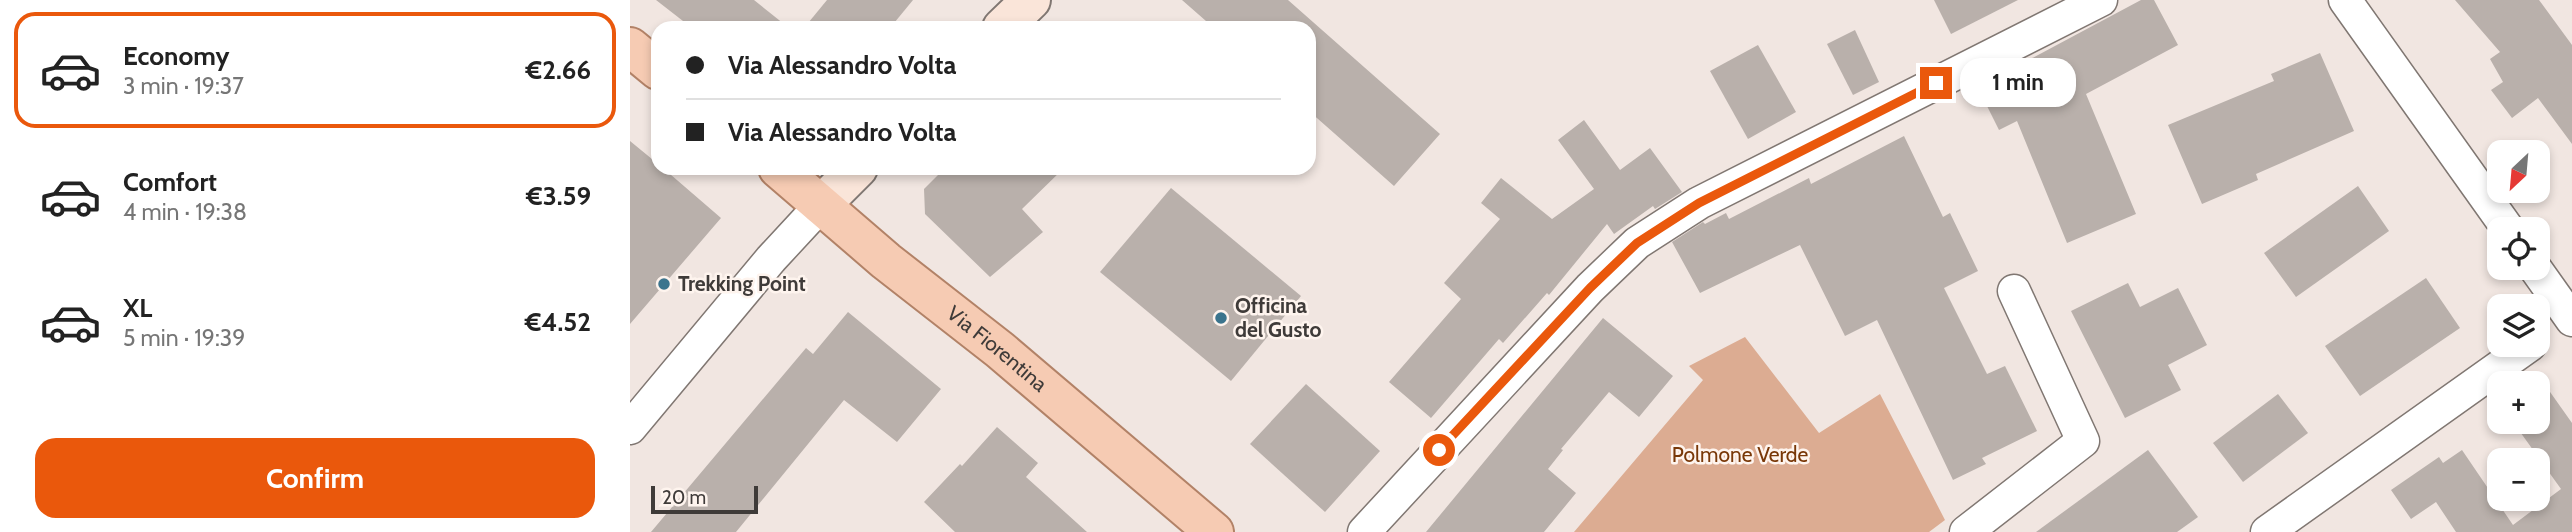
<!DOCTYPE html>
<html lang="en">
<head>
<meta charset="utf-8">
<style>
  :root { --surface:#fff; --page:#f6f6f6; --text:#222; --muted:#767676; --line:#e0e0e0; --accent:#ea580c }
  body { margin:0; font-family:Cabin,sans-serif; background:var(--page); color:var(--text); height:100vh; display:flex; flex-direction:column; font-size:26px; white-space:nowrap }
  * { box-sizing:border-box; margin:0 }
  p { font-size:23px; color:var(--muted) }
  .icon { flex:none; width:38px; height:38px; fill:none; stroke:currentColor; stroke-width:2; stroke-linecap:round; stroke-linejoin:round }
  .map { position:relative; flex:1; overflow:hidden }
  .drawer { display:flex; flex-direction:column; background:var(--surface); width:630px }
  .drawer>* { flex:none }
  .hud { position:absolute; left:21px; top:21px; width:665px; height:154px; border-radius:21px; box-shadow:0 4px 10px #0003; display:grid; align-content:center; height:154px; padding:0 35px; background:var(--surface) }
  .needle { width:46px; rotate:206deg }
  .tools { position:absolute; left:1857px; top:140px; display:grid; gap:14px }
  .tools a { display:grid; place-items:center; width:63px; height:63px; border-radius:14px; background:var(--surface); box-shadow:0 4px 10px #0003; font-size:35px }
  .scale { position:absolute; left:21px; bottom:18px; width:107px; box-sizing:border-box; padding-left:7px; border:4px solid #3f3b39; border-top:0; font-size:19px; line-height:24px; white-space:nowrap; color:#3f3b39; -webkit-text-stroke:5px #fef4ee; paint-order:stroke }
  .end { position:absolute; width:32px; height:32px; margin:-16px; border:9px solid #ea580c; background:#fff; box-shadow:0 0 0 4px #fff }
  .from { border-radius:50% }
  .bubble { position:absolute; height:49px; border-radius:21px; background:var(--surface); box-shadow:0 4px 10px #0003; font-size:23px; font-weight:700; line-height:49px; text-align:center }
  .hud b { display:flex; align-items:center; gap:24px; height:66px; font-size:26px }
  .hud b+b { border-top:2px solid var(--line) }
  .hud i { width:18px; height:18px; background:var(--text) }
  ul { padding:12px 0 0; list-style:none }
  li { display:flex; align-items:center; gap:21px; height:116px; margin:0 14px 10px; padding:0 21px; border:4px solid transparent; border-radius:21px }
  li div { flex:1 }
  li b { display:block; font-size:26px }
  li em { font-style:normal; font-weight:700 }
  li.active { border-color:var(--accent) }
  li>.icon { width:63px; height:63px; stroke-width:1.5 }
  .action { display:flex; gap:14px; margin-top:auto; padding:14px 35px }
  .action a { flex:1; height:80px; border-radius:21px; background:var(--accent); color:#fff; font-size:28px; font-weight:700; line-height:80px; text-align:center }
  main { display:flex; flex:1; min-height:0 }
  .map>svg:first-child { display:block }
  .green { fill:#dcac92 }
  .building { fill:#b9b0ab }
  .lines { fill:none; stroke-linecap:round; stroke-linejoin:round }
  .street-casing { stroke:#807772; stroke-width:35 }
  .secondary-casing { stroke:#807772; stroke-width:42 }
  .primary-casing { stroke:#b28267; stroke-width:42 }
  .street { stroke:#fff; stroke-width:32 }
  .secondary { stroke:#fae5d9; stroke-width:38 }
  .primary { stroke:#f6cbb3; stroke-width:38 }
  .route { stroke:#ea580c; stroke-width:9 }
  .poi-dot { fill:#3b748d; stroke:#fef4ee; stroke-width:2.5 }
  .labels { text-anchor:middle; stroke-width:5; stroke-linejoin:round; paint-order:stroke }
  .poi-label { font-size:21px; font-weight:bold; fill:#3f3b39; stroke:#fef4ee; text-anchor:start }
  .street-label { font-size:21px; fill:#3f3b39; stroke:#fef4ee }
  .park-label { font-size:21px; fill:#793808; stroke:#fef4ee }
</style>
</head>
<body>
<main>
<section class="drawer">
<ul>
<li class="active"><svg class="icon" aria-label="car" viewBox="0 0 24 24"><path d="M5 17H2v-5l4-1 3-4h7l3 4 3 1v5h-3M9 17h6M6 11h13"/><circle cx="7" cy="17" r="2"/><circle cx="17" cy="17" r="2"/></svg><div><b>Economy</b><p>3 min · 19:37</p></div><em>€2.66</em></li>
<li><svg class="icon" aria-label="car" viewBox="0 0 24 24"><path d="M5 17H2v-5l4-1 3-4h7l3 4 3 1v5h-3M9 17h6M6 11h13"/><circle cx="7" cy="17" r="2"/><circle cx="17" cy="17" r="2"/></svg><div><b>Comfort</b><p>4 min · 19:38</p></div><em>€3.59</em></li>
<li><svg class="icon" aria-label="car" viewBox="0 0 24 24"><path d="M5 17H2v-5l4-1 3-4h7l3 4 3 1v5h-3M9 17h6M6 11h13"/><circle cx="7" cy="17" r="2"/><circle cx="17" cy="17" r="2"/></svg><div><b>XL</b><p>5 min · 19:39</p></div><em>€4.52</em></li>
</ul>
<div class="action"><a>Confirm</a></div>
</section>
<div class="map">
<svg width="1942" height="532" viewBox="0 0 1942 532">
  <rect width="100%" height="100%" fill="#f1e6e1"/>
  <!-- green -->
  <path class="green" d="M 1115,337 L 1189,433 L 1250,394 L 1315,520 L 1299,532 L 944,532 L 1073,380 L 1059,366 Z"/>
  <!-- building -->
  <g class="building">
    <path d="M 26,0 L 124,0 L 159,28 L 62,28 Z"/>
    <path d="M 197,0 L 283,0 L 260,28 L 174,28 Z"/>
    <path d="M 552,0 L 658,0 L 810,134 L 764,186 L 679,111 L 679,28 L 584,28 Z"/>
    <path d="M 1304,0 L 1388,0 L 1321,34 Z"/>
    <path d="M 1511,0 L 1524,0 L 1548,45 L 1456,94 L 1506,214 L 1437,243 L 1387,121 L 1369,130 L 1346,84 L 1374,69 L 1376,72 Z"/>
    <path d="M 1825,0 L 1909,0 L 1942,45 L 1942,144 L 1908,98 L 1882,118 L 1861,90 L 1873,82 L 1860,59 L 1870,52 Z"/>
    <path d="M 1225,30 L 1249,82 L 1223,95 L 1197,44 Z"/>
    <path d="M 1128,45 L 1166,112 L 1118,139 L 1080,71 Z"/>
    <path d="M 1690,53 L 1724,131 L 1626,174 L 1628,180 L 1572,204 L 1538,125 L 1644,81 L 1641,74 Z"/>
    <path d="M 954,120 L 990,170 L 1020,148 L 1052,192 L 1025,209 L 1023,206 L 984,234 L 977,224 L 919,295 L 917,293 L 873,343 L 869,339 L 801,418 L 759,382 L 831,299 L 814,283 L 870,219 L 851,203 L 871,178 L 922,219 L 964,189 L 928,140 Z"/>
    <path d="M 1274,136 L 1313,217 L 1320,213 L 1348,271 L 1314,288 L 1357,374 L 1375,366 L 1407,431 L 1352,458 L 1356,464 L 1323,480 L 1247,320 L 1215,336 L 1170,245 L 1070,293 L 1042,242 L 1073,222 L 1075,224 L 1096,213 L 1099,219 L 1179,178 L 1181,184 Z"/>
    <path d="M 0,141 L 28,164 L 28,168 L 33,168 L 91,218 L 0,324 Z"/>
    <path d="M 315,168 L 434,168 L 392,209 L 413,232 L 360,277 L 295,214 L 294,189 Z"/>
    <path d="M 1728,186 L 1759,231 L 1666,297 L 1634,253 Z"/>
    <path d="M 541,188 L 671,296 L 601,381 L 470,272 Z"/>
    <path d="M 1796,278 L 1830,328 L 1730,396 L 1695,346 Z"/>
    <path d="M 1498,283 L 1510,307 L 1548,288 L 1577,345 L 1538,365 L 1551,390 L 1495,418 L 1441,311 Z"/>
    <path d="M 218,312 L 311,389 L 267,442 L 214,400 L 106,532 L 21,532 L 176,348 L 183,354 Z"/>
    <path d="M 973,318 L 1043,376 L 1009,417 L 979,392 L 931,449 L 933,450 L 918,469 L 946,493 L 914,532 L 796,532 Z"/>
    <path d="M 1908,375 L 1942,423 L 1942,532 L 1826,532 L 1806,502 L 1781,519 L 1761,490 L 1809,457 L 1813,463 L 1832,450 L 1883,525 L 1931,489 L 1883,422 L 1908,422 Z"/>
    <path d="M 676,384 L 750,451 L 695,512 L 620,444 Z"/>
    <path d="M 1648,394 L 1678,433 L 1613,482 L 1583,443 Z"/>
    <path d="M 367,427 L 408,463 L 396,477 L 457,532 L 325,532 L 294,502 L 330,464 L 332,466 Z"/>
    <path d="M 1518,450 L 1568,517 L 1547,532 L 1406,532 Z"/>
  </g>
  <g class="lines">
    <!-- street casing -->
    <g class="street-casing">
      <g id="street">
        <path d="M 1715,0 L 1878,229"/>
        <path d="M 1905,268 L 1942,320"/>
        <path d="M 0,428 L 141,259 L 191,205"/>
        <path d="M 734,532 L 960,288 L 1007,243 L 1069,203 L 1471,0"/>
        <path d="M 1336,532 L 1453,441 L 1384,291"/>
        <path d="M 1637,532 L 1900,345"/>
      </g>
    </g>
    <!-- secondary casing -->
    <g class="secondary-casing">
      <g id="secondary">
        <path d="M 372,28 L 401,0"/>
        <path d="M 191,205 L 228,168"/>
      </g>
    </g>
    <!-- primary casing -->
    <g class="primary-casing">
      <g id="primary">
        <path d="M 0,47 L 28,70"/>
        <path id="s1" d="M 148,168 L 256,261 L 370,350 L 584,532"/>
      </g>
    </g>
    <!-- street -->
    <use href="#street" class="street"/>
    <!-- secondary -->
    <use href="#secondary" class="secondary"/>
    <!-- primary -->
    <use href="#primary" class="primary"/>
  </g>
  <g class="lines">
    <!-- route -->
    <path class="route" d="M 809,450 L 960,288 L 1007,243 L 1069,203 L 1306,83"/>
  </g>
  <!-- markers -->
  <g class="poi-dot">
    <circle cx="34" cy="284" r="7"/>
    <circle cx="591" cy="318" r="7"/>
  </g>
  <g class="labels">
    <!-- poi labels -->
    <g class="poi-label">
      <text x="48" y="291">Trekking Point</text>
      <text x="605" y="313">Officina<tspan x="605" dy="24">del Gusto</tspan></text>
    </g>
    <!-- street labels -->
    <g class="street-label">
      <text dy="7" stroke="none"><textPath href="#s1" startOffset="284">Via Fiorentina</textPath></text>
    </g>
    <!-- park labels -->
    <g class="park-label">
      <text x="1110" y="462">Polmone Verde</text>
    </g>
  </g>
</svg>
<div class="tools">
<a><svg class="needle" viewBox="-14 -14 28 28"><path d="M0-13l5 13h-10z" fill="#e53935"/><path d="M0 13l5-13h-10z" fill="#767676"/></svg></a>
<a><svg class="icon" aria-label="locate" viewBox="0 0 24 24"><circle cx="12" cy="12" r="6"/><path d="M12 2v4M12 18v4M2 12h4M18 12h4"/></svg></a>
<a><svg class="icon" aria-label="layers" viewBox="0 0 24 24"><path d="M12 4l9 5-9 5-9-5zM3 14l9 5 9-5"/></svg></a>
<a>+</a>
<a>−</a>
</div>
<div class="scale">20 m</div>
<i class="end from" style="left:809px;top:450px"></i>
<i class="end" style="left:1306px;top:83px"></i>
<div class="bubble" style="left:1330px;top:58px;width:116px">1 min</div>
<div class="hud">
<b><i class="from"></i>Via Alessandro Volta</b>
<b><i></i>Via Alessandro Volta</b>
</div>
</div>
</main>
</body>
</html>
